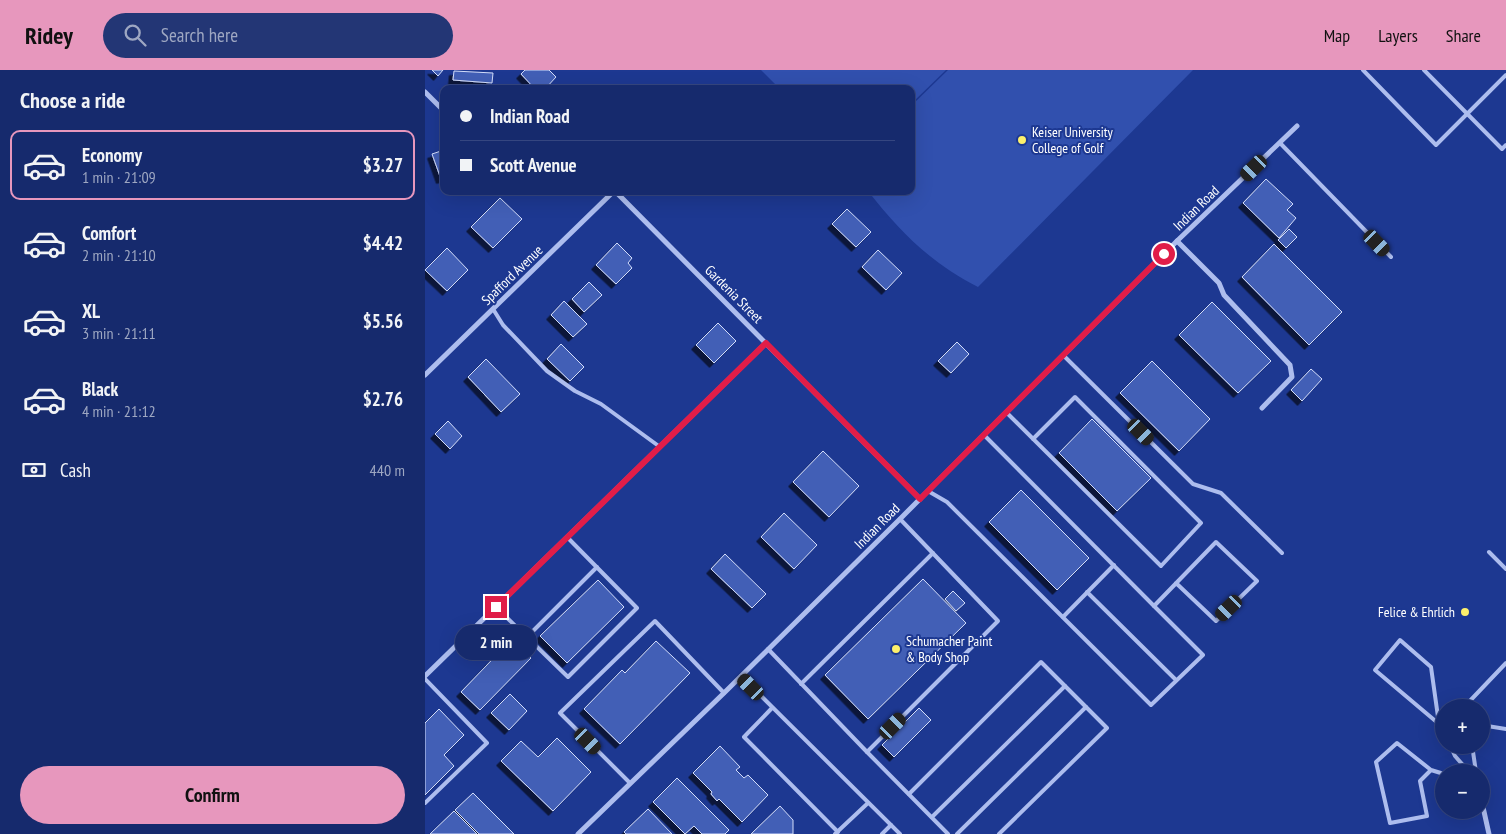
<!DOCTYPE html>
<html lang="en">
<head>
<meta charset="utf-8">
<style>
  :root { --surface:#162a6d; --page:#233675; --text:#f1f3f6; --muted:#9ea7c2; --line:#354680; --accent:#e797bd }
  body { margin:0; font-family:"PT Sans Narrow",sans-serif; background:var(--page); color:var(--text); height:100vh; display:flex; flex-direction:column; font-size:19px; white-space:nowrap }
  * { box-sizing:border-box; margin:0 }
  p { font-size:16px; color:var(--muted) }
  .icon { flex:none; width:28px; height:28px; fill:none; stroke:currentColor; stroke-width:2; stroke-linecap:round; stroke-linejoin:round }
  .map { position:relative; flex:1; overflow:hidden }
  .side { display:flex; flex-direction:column; background:var(--surface); width:425px }
  .side>* { flex:none }
  .hud { position:absolute; left:15px; top:15px; width:475px; height:110px; border-radius:10px; box-shadow:0 5px 20px #0002,0 0 0 1px var(--line); display:grid; align-content:center; height:110px; padding:0 20px; background:var(--surface) }
  .controls { position:absolute; left:1010px; top:629px; display:grid; gap:10px }
  .controls a { display:grid; place-items:center; width:55px; height:55px; border-radius:50%; background:var(--surface); box-shadow:0 5px 20px #0002,0 0 0 1px var(--line); font-size:25px }
  .end { position:absolute; width:22px; height:22px; margin:-11px; border:6px solid #e11d48; background:#fff; box-shadow:0 0 0 2px #fff }
  .from { border-radius:50% }
  .bubble { position:absolute; height:35px; border-radius:18px; background:var(--surface); box-shadow:0 5px 20px #0002,0 0 0 1px var(--line); font-size:16px; font-weight:700; line-height:35px; text-align:center }
  .car { position:absolute; width:15px; height:30px; margin:-15px -8px; border-radius:6px; box-shadow:0 0 4px 1px #0007; background:linear-gradient(#222 24%,#8ab4d8 0 40%,#222 0 76%,#8ab4d8 0 86%,#222 0) }
  .hud b { display:flex; align-items:center; gap:18px; height:48px; font-size:19px }
  .hud b+b { border-top:1px solid var(--line) }
  .hud i { width:12px; height:12px; background:var(--text) }
  ul { padding:0; list-style:none }
  li { display:flex; align-items:center; gap:15px; height:70px; margin:0 10px 8px; padding:0 10px; border:2px solid transparent; border-radius:10px }
  li div { flex:1 }
  li b { display:block; font-size:19px }
  li em { font-style:normal; font-weight:700 }
  li.on { border-color:var(--accent) }
  li>.icon { width:45px; height:45px; stroke-width:1.5 }
  h2 { padding:0 20px; font-size:22px; line-height:60px }
  .pay { display:flex; align-items:center; gap:12px; height:55px; padding:0 20px; font-size:19px }
  .pay p { margin-inline-start:auto }
  .action { display:flex; gap:10px; margin-top:auto; padding:10px 20px }
  .action a { flex:1; height:58px; border-radius:30px; background:var(--accent); color:#111; font-size:20px; font-weight:700; line-height:58px; text-align:center }
  header { display:flex; align-items:center; gap:30px; box-sizing:border-box; height:70px; padding:0 25px; background:var(--accent); color:#111 }
  header strong { font-size:24px }
  nav { display:flex; gap:28px; margin-inline-start:auto; font-size:18px }
  .search { width:350px; height:45px; background:var(--page); display:flex; align-items:center; gap:12px; box-sizing:border-box; padding:0 18px; border-radius:28px; color:var(--muted); font-size:19px }
  main { display:flex; flex:1; min-height:0 }
  .map>svg:first-child { display:block }
  .green { fill:#3150ae }
  .building { fill:#425eb6; stroke:#d3ddfa; filter:url(#shadow) }
  .lines { fill:none; stroke-linecap:round; stroke-linejoin:round }
  .lane { stroke:#adbdee; stroke-width:4 }
  .street { stroke:#adbdee; stroke-width:5 }
  .route { stroke:#e11d48; stroke-width:6 }
  .poi-dot { fill:#fdf06c; stroke:#1d3891; stroke-width:2 }
  .labels { text-anchor:middle; stroke-width:4; stroke-linejoin:round; paint-order:stroke }
  .poi-label { font-size:14px; fill:#fff; stroke:#1d3891; text-anchor:start }
  .street-label { font-size:14px; fill:#fff; stroke:#1d3891 }
</style>
</head>
<body>
<header>
<strong>Ridey</strong>
<div class="search"><svg class="icon" aria-label="search" viewBox="0 0 24 24"><circle cx="10" cy="10" r="6"/><path d="M15 15l6 6"/></svg>Search here</div>
<nav><a>Map</a><a>Layers</a><a>Share</a></nav>
</header>
<main>
<section class="side">
<h2>Choose a ride</h2>
<ul>
<li class="on"><svg class="icon" aria-label="car" viewBox="0 0 24 24"><path d="M5 17H2v-5l4-1 3-4h7l3 4 3 1v5h-3M9 17h6M6 11h13"/><circle cx="7" cy="17" r="2"/><circle cx="17" cy="17" r="2"/></svg><div><b>Economy</b><p>1 min · 21:09</p></div><em>$3.27</em></li>
<li><svg class="icon" aria-label="car" viewBox="0 0 24 24"><path d="M5 17H2v-5l4-1 3-4h7l3 4 3 1v5h-3M9 17h6M6 11h13"/><circle cx="7" cy="17" r="2"/><circle cx="17" cy="17" r="2"/></svg><div><b>Comfort</b><p>2 min · 21:10</p></div><em>$4.42</em></li>
<li><svg class="icon" aria-label="car" viewBox="0 0 24 24"><path d="M5 17H2v-5l4-1 3-4h7l3 4 3 1v5h-3M9 17h6M6 11h13"/><circle cx="7" cy="17" r="2"/><circle cx="17" cy="17" r="2"/></svg><div><b>XL</b><p>3 min · 21:11</p></div><em>$5.56</em></li>
<li><svg class="icon" aria-label="car" viewBox="0 0 24 24"><path d="M5 17H2v-5l4-1 3-4h7l3 4 3 1v5h-3M9 17h6M6 11h13"/><circle cx="7" cy="17" r="2"/><circle cx="17" cy="17" r="2"/></svg><div><b>Black</b><p>4 min · 21:12</p></div><em>$2.76</em></li>
</ul>
<div class="pay"><svg class="icon" aria-label="cash" viewBox="0 0 24 24"><path d="M3 7h18v10H3z"/><circle cx="12" cy="12" r="2"/></svg>Cash<p>440 m</p></div>
<div class="action"><a>Confirm</a></div>
</section>
<div class="map">
<svg width="1081" height="764" viewBox="0 0 1081 764">
  <defs>
    <filter id="shadow"><feDropShadow dx="-4.5" dy="4.5" stdDeviation="0" flood-color="#0009"/></filter>
  </defs>
  <rect width="100%" height="100%" fill="#1d3891"/>
  <!-- green -->
  <g class="green">
    <path d="M 336,0 L 521,0 L 486,34 L 486,19 L 355,19 Z"/>
    <path d="M 523,0 L 768,0 L 553,217 C 506,193 475,162 443,121 L 486,121 L 486,36 Z"/>
  </g>
  <!-- building -->
  <g class="building">
    <path d="M 7,0 L 18,0 L 13,6 Z"/>
    <path d="M 100,0 L 124,0 L 131,7 L 120,19 L 110,19 L 96,4 Z"/>
    <path d="M 29,1 L 68,3 L 67,13 L 28,10 Z"/>
    <path d="M 19,80 L 19,108 L 16,109 L 7,84 Z"/>
    <path d="M 841,109 L 868,134 L 862,140 L 871,148 L 854,168 L 818,133 Z"/>
    <path d="M 75,128 L 97,149 L 68,178 L 46,157 Z"/>
    <path d="M 422,139 L 446,162 L 431,177 L 407,154 Z"/>
    <path d="M 864,159 L 872,167 L 861,178 L 853,170 Z"/>
    <path d="M 192,173 L 207,188 L 203,193 L 207,198 L 191,214 L 171,195 Z"/>
    <path d="M 849,174 L 917,242 L 884,275 L 817,207 Z"/>
    <path d="M 22,178 L 43,200 L 22,221 L 0,200 Z"/>
    <path d="M 453,180 L 477,203 L 461,220 L 437,197 Z"/>
    <path d="M 164,212 L 177,225 L 159,242 L 147,229 Z"/>
    <path d="M 139,231 L 162,254 L 148,267 L 126,245 Z"/>
    <path d="M 787,232 L 846,291 L 813,323 L 754,265 Z"/>
    <path d="M 293,253 L 311,271 L 289,293 L 271,275 Z"/>
    <path d="M 532,272 L 544,284 L 526,303 L 513,291 Z"/>
    <path d="M 136,274 L 159,297 L 145,311 L 122,289 Z"/>
    <path d="M 61,289 L 95,324 L 76,342 L 43,307 Z"/>
    <path d="M 727,291 L 785,349 L 754,381 L 695,323 Z"/>
    <path d="M 886,299 L 897,309 L 877,331 L 866,320 Z"/>
    <path d="M 667,349 L 726,408 L 692,441 L 634,383 Z"/>
    <path d="M 23,351 L 37,366 L 25,379 L 10,364 Z"/>
    <path d="M 398,381 L 434,416 L 404,447 L 368,412 Z"/>
    <path d="M 596,420 L 664,488 L 632,520 L 564,452 Z"/>
    <path d="M 359,443 L 392,475 L 369,499 L 336,467 Z"/>
    <path d="M 300,484 L 341,524 L 327,538 L 286,499 Z"/>
    <path d="M 498,509 L 541,553 L 443,649 L 400,605 Z"/>
    <path d="M 173,510 L 199,537 L 142,593 L 115,566 Z"/>
    <path d="M 528,521 L 540,533 L 531,541 L 520,529 Z"/>
    <path d="M 87,569 L 106,588 L 55,640 L 36,622 Z"/>
    <path d="M 231,571 L 265,603 L 195,674 L 159,639 L 197,600 L 200,603 Z"/>
    <path d="M 85,624 L 102,641 L 84,660 L 66,643 Z"/>
    <path d="M 494,638 L 506,650 L 469,687 L 457,675 Z"/>
    <path d="M 14,639 L 39,665 L 19,685 L 29,696 L 0,725 L 0,653 Z"/>
    <path d="M 132,668 L 166,702 L 128,741 L 76,691 L 96,671 L 113,687 Z"/>
    <path d="M 295,676 L 315,697 L 311,700 L 319,708 L 323,705 L 343,725 L 317,752 L 294,729 L 292,731 L 286,724 L 287,722 L 268,703 Z"/>
    <path d="M 252,708 L 304,760 L 300,764 L 277,764 L 269,756 L 260,764 L 228,732 Z"/>
    <path d="M 48,723 L 89,764 L 54,764 L 30,740 Z"/>
    <path d="M 355,736 L 368,750 L 368,764 L 326,764 Z"/>
    <path d="M 223,739 L 247,764 L 201,764 L 199,762 Z"/>
    <path d="M 29,741 L 52,764 L 5,764 Z"/>
  </g>
  <g class="lines">
    <!-- lane -->
    <g class="lane">
      <path d="M 938,0 L 1011,75 L 1081,5"/>
      <path d="M 999,0 L 1077,79 L 1081,75"/>
      <path d="M 855,73 L 966,187"/>
      <path d="M 68,239 L 78,255 L 122,301 L 150,321 L 176,334 L 235,377"/>
      <path d="M 638,285 L 768,414 L 796,423 L 857,483"/>
      <path d="M 581,342 L 736,496 L 776,453 L 650,327 L 608,369"/>
      <path d="M 559,365 L 729,536 L 791,472 L 832,511 L 791,551 L 751,513"/>
      <path d="M 503,421 L 522,432 L 726,635 L 778,585 L 729,536"/>
      <path d="M 1064,482 L 1081,499"/>
      <path d="M 662,522 L 751,610"/>
      <path d="M 71,537 L 143,607 L 212,538 L 142,467"/>
      <path d="M 638,547 L 689,495"/>
      <path d="M 102,567 L 172,497"/>
      <path d="M 343,579 L 442,682 L 573,551 L 475,449"/>
      <path d="M 316,606 L 475,764"/>
      <path d="M 0,609 L 62,673 L 0,733"/>
      <path d="M 376,614 L 508,483"/>
      <path d="M 347,638 L 319,667 L 413,762"/>
      <path d="M 1041,638 L 1041,635 L 1081,593"/>
      <path d="M 1014,654 L 950,600 L 975,570 L 1006,597 L 1014,654 L 1019,664"/>
      <path d="M 1056,655 L 1081,659"/>
      <path d="M 1025,675 L 1030,686 L 1044,702"/>
      <path d="M 1047,675 L 1051,702"/>
      <path d="M 442,682 L 523,764"/>
      <path d="M 1006,700 L 995,711 L 1002,746 L 965,753 L 951,692 L 972,673 L 1006,700 L 1019,704"/>
      <path d="M 205,713 L 135,643 L 230,551 L 299,623"/>
      <path d="M 484,724 L 616,592 L 682,658 L 574,764"/>
      <path d="M 507,747 L 640,616"/>
      <path d="M 410,764 L 443,733"/>
      <path d="M 457,764 L 466,755"/>
      <path d="M 532,764 L 661,637"/>
    </g>
    <!-- street -->
    <g class="street">
      <path d="M 0,22 L 16,38 L 19,37"/>
      <path d="M 190,121 L 495,429"/>
      <path d="M 752,171 L 794,213 L 799,225 L 865,295 L 867,307 L 837,338"/>
      <path d="M 0,305 L 189,121"/>
      <path d="M 0,606 L 341,273"/>
      <path d="M 1056,728 L 1064,764"/>
      <path d="M 153,764 L 299,623 L 475,449 L 752,171 L 872,56"/>
    </g>
  </g>
  <g class="lines">
    <!-- route -->
    <path class="route" d="M 71,537 L 341,273 L 495,429 L 739,184"/>
  </g>
  <!-- markers -->
  <g class="poi-dot">
    <circle cx="597" cy="70" r="5"/>
    <circle cx="1040" cy="542" r="5"/>
    <circle cx="471" cy="579" r="5"/>
  </g>
  <g class="labels">
    <!-- poi labels -->
    <g class="poi-label">
      <text x="607" y="67">Keiser University<tspan x="607" dy="16">College of Golf</tspan></text>
      <text x="1030" y="547" text-anchor="end">Felice &amp; Ehrlich</text>
      <text x="481" y="576">Schumacher Paint<tspan x="481" dy="16">&amp; Body Shop</tspan></text>
    </g>
    <!-- street labels -->
    <g class="street-label">
      <text transform="translate(771 138) rotate(-44)" y="5">Indian Road</text>
      <text transform="translate(87 205) rotate(-44)" y="5">Spafford Avenue</text>
      <text transform="translate(309 224) rotate(45)" y="5">Gardenia Street</text>
      <text transform="translate(452 456) rotate(-45)" y="5">Indian Road</text>
    </g>
  </g>
</svg>
<div class="controls">
<a>+</a>
<a>−</a>
</div>
<i class="end from" style="left:739px;top:184px"></i>
<i class="end" style="left:71px;top:537px"></i>
<div class="bubble" style="left:30px;top:555px;width:82px">2 min</div>
<i class="car" style="left:829px;top:98px;rotate:226deg"></i>
<i class="car" style="left:952px;top:173px;rotate:136deg"></i>
<i class="car" style="left:716px;top:362px;rotate:135deg"></i>
<i class="car" style="left:804px;top:538px;rotate:226deg"></i>
<i class="car" style="left:326px;top:617px;rotate:315deg"></i>
<i class="car" style="left:468px;top:656px;rotate:45deg"></i>
<i class="car" style="left:163px;top:671px;rotate:135deg"></i>
<div class="hud">
<b><i class="from"></i>Indian Road</b>
<b><i></i>Scott Avenue</b>
</div>
</div>
</main>
</body>
</html>
